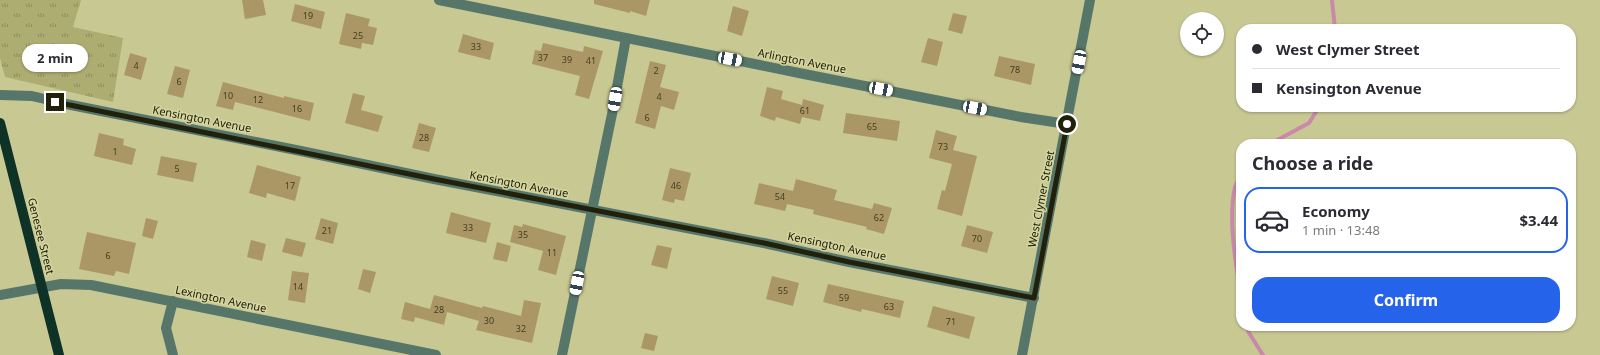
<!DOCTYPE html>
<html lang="en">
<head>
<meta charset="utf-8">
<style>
  :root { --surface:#fff; --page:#f7f7f7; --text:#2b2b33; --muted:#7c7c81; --line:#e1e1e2; --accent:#2563eb }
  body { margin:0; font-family:"Noto Sans",sans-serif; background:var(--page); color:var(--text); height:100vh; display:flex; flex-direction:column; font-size:15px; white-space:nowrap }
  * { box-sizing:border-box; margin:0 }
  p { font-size:13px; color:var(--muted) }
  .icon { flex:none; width:22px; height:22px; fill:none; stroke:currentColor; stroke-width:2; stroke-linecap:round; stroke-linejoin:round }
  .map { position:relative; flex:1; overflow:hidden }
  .side { position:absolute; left:1236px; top:139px; width:340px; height:192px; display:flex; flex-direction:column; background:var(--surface); border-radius:16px; box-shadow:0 1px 3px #0004 }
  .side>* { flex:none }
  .hud { position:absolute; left:1236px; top:24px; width:340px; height:88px; border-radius:16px; box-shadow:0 1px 3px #0004; display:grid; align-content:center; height:88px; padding:0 16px; background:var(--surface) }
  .fabs { position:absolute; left:1180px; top:12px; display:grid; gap:8px }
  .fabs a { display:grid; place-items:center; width:44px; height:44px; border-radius:50%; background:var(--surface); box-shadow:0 1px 3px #0004; font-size:20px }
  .end { position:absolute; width:18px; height:18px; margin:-9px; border:5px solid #20200b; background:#fff; box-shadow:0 0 0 2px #fff }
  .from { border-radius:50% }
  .bubble { position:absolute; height:28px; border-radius:14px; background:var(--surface); box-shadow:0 1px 3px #0004; font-size:13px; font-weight:700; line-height:28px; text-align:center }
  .car { position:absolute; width:12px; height:24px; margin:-12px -6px; border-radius:5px; box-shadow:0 0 3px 1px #0007; background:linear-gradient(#fff 24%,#345 0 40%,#fff 0 76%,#345 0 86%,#fff 0) }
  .hud b { display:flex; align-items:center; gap:14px; height:38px; font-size:15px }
  .hud b+b { border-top:1px solid var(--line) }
  .hud i { width:10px; height:10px; background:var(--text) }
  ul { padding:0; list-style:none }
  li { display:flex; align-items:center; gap:12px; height:66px; margin:0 8px 6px; padding:0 8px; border:2px solid transparent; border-radius:16px }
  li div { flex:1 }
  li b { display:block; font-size:15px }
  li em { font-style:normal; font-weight:700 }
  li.active { border-color:var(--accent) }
  li>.icon { width:36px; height:36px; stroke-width:1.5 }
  h2 { padding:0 16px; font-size:18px; line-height:48px }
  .primary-button { display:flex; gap:8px; margin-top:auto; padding:8px 16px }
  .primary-button a { flex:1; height:46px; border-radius:16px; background:var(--accent); color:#fff; font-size:16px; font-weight:700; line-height:46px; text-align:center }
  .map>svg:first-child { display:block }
  .park { fill:url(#park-tufts) }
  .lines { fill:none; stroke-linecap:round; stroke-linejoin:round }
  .stream { stroke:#cb89a9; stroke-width:4 }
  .building { fill:#ab9765 }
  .minor { stroke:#57766a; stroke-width:10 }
  .major { stroke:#0e3226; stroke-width:10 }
  .route { stroke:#20200b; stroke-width:5 }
  .labels { text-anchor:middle; stroke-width:3; stroke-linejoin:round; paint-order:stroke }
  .number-label { font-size:9px; fill:#433e22 }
  .street-label { font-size:11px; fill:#20200b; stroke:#d4d59f }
</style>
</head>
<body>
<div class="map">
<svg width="1600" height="355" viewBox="0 0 1600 355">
  <defs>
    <pattern id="park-tufts" width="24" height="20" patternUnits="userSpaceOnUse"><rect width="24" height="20" fill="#adad72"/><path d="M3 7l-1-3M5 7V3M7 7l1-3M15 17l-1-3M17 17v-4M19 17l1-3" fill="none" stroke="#8c8c5c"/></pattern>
  </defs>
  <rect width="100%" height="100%" fill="#c8c893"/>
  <!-- park -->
  <path class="park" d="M 0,0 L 81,0 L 73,27 L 123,38 L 113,102 L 5,77 L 0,58 Z"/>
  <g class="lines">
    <!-- stream -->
    <g class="stream">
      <path d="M 1332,0 L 1335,29"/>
      <path d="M 1270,144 L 1309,123 L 1319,107"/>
      <path d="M 1241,176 C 1239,180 1236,183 1235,187 C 1228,217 1235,262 1241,293"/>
      <path d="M 1247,326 L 1249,333 L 1263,355"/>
    </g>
  </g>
  <!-- building -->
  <g class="building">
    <path d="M 242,0 L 263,0 L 266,15 L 245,19 Z"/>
    <path d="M 594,0 L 650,0 L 646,16 L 630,11 L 630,13 L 594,4 Z"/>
    <path d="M 295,4 L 325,12 L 321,29 L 291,21 Z"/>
    <path d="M 733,6 L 749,11 L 742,36 L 727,31 Z"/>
    <path d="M 346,13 L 370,19 L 368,26 L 377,28 L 373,45 L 362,43 L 361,49 L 339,44 Z"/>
    <path d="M 953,13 L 967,16 L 962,34 L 948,30 Z"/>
    <path d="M 463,34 L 494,43 L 490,60 L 458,52 Z"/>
    <path d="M 928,38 L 943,42 L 937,66 L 921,62 Z"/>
    <path d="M 543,43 L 583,52 L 584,46 L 603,51 L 589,99 L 575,95 L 580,76 L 532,64 L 535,50 L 541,51 Z"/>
    <path d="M 130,53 L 147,58 L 141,80 L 124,75 Z"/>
    <path d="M 999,56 L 1035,64 L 1031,85 L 994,76 Z"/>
    <path d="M 650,61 L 666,65 L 660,87 L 679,92 L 674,110 L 661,106 L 655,129 L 635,123 Z"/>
    <path d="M 175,66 L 190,70 L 183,98 L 167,94 Z"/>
    <path d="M 223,82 L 284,98 L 284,96 L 314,103 L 310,121 L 235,102 L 233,110 L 216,106 Z"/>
    <path d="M 767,87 L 783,91 L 781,99 L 802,105 L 803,99 L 824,105 L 820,121 L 802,117 L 800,124 L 776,117 L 775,121 L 760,116 Z"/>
    <path d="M 353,93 L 365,96 L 361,110 L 383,116 L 378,132 L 345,123 Z"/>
    <path d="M 846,113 L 900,121 L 897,141 L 843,133 Z"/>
    <path d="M 419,123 L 436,128 L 429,152 L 412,148 Z"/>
    <path d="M 936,130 L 957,136 L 953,150 L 977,156 L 962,216 L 937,209 L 942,190 L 945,191 L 952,164 L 929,158 Z"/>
    <path d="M 99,133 L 124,139 L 123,145 L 136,149 L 132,165 L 94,156 Z"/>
    <path d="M 161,156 L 197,163 L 193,182 L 157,175 Z"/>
    <path d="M 257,165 L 301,177 L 295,201 L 267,193 L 266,198 L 249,193 Z"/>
    <path d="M 670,168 L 691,173 L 684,201 L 675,199 L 674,203 L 662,200 Z"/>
    <path d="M 796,179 L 837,190 L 834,200 L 872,209 L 874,203 L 892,208 L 884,234 L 866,229 L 867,227 L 813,214 L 814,210 L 787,204 L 785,211 L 754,204 L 759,183 L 793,191 Z"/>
    <path d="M 451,212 L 491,223 L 486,243 L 446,233 Z"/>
    <path d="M 146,218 L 158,221 L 153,239 L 142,236 Z"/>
    <path d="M 321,218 L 338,223 L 333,244 L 315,239 Z"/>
    <path d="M 523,224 L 566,236 L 556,275 L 538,270 L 543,251 L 510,242 L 514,225 L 522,227 Z"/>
    <path d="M 967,225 L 993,232 L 987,253 L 961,246 Z"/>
    <path d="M 87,232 L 136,243 L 129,274 L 116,271 L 114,276 L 79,269 Z"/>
    <path d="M 286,238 L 306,243 L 302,257 L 282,252 Z"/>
    <path d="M 251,240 L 266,244 L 262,261 L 247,257 Z"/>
    <path d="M 497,242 L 511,246 L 507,262 L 493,259 Z"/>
    <path d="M 657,245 L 672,248 L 667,269 L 651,265 Z"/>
    <path d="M 363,269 L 376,272 L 370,293 L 358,289 Z"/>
    <path d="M 292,271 L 309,273 L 305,303 L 288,300 Z"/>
    <path d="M 772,276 L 799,283 L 793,306 L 766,299 Z"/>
    <path d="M 828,284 L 904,301 L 900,318 L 862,309 L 861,312 L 823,302 Z"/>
    <path d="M 434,295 L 482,308 L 483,306 L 521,316 L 524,300 L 541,303 L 532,343 L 476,330 L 479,321 L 447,312 L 444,325 L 415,317 L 414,322 L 401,319 L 405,302 L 430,309 Z"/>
    <path d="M 933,306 L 975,317 L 969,339 L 927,327 Z"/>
    <path d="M 645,333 L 658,336 L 654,351 L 641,348 Z"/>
  </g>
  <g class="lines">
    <!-- minor -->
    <g class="minor">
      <path d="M 439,0 L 804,74 L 1021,117 L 1067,124"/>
      <path d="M 0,95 L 32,96 L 66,104 L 301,151 L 434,179 L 764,243 L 849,262 L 1034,298"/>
      <path d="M 0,295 L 61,284 L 91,285 L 436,355"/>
      <path d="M 173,355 L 166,328 L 173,301"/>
      <path d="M 562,355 L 612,114 L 626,38"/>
      <path d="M 1022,355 L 1090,0"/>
    </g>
    <!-- major -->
    <path class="major" d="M 0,123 L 59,355"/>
  </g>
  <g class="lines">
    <!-- route -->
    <path class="route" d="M 55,102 L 434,179 L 764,243 L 849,262 L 1034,298 L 1067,124"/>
  </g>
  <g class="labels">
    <!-- number labels -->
    <g class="number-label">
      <text x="308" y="19">19</text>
      <text x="358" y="39">25</text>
      <text x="476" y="50">33</text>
      <text x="543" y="61">37</text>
      <text x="567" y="63">39</text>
      <text x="591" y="64">41</text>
      <text x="136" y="69">4</text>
      <text x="1015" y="73">78</text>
      <text x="656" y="74">2</text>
      <text x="179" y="85">6</text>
      <text x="228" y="99">10</text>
      <text x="659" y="100">4</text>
      <text x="258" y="103">12</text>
      <text x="297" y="112">16</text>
      <text x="805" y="114">61</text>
      <text x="647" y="121">6</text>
      <text x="872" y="130">65</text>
      <text x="424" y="141">28</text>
      <text x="943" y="150">73</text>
      <text x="115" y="155">1</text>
      <text x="177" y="172">5</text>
      <text x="290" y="189">17</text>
      <text x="676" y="189">46</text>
      <text x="780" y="200">54</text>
      <text x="879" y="221">62</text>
      <text x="468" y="231">33</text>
      <text x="327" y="234">21</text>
      <text x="523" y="238">35</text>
      <text x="977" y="242">70</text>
      <text x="552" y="256">11</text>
      <text x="108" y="259">6</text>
      <text x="298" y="290">14</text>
      <text x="783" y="294">55</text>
      <text x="844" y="301">59</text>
      <text x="889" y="310">63</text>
      <text x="439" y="313">28</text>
      <text x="489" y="324">30</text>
      <text x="951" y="325">71</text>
      <text x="521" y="332">32</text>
    </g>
    <!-- street labels -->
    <g class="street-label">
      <text transform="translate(802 61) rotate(11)" y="4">Arlington Avenue</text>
      <text transform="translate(202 119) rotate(11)" y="4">Kensington Avenue</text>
      <text transform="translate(519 184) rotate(11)" y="4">Kensington Avenue</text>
      <text transform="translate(1041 199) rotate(-79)" y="4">West Clymer Street</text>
      <text transform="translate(41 236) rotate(76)" y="4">Genesee Street</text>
      <text transform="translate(837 246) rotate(12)" y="4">Kensington Avenue</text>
      <text transform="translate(221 299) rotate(12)" y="4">Lexington Avenue</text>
    </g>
  </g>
</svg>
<div class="fabs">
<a><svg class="icon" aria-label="locate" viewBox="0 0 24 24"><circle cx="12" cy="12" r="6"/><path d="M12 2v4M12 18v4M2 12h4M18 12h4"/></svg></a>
</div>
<i class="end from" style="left:1067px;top:124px"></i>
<i class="end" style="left:55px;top:102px"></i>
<div class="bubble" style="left:22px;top:44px;width:66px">2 min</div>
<i class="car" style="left:730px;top:59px;rotate:101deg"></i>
<i class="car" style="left:1079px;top:62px;rotate:191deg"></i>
<i class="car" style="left:881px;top:89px;rotate:101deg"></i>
<i class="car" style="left:615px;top:99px;rotate:190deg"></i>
<i class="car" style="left:975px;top:108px;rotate:101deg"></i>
<i class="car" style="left:577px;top:283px;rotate:191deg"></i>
<div class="hud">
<b><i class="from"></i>West Clymer Street</b>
<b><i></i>Kensington Avenue</b>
</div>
<section class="side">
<h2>Choose a ride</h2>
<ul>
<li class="active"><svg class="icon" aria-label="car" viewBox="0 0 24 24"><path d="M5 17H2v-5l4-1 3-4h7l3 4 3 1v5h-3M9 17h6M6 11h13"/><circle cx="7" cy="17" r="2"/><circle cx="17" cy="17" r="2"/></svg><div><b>Economy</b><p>1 min · 13:48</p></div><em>$3.44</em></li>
</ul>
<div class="primary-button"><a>Confirm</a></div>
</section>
</div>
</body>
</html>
